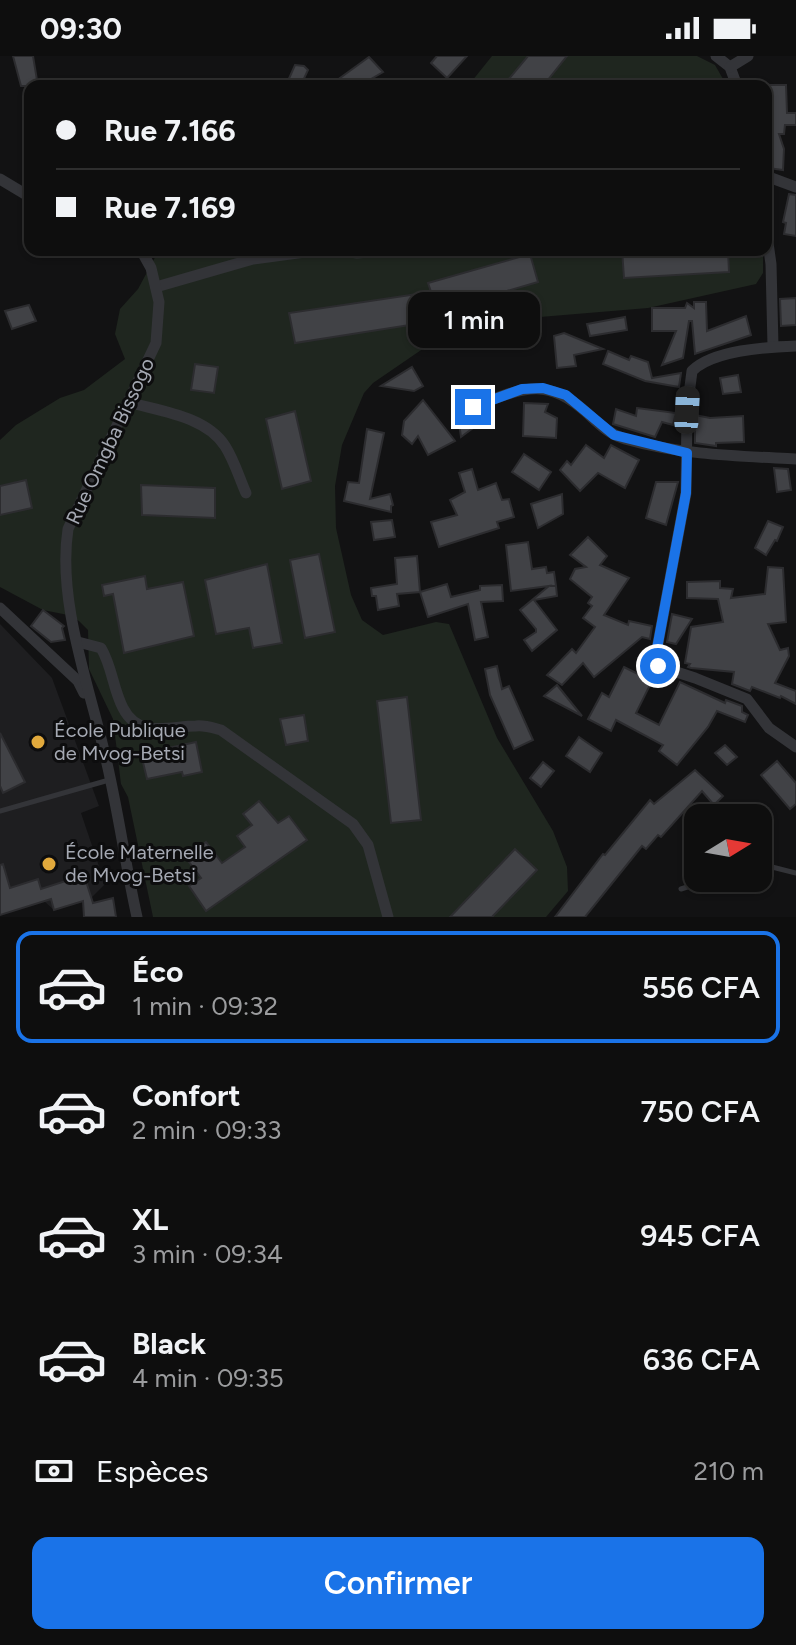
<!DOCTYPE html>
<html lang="fr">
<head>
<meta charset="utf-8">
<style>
  :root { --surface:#0e0e0e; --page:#1c1c1c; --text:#f1f3f6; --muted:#9b9c9e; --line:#2e2e2e; --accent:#1a73e8 }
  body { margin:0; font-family:Figtree,sans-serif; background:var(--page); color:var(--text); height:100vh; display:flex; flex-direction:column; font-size:30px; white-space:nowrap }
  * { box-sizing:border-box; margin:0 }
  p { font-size:26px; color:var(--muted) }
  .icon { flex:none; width:44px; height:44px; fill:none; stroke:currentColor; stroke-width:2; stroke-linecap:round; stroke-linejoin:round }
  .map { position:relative; height:861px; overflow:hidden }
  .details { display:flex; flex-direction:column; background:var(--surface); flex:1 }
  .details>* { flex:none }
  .banner { position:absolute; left:24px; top:24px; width:748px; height:176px; border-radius:16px; box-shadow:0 2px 6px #0004,0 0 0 2px var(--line); display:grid; align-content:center; height:176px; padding:0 32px; background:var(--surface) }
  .needle { width:52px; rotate:79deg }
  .fabs { position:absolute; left:684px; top:748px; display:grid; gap:16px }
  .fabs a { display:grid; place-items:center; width:88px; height:88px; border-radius:16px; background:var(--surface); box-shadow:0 2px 6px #0004,0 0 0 2px var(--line); font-size:40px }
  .end { position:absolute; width:36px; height:36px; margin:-18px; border:10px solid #1a73e8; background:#fff; box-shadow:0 0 0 4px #fff }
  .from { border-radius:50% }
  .bubble { position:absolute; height:56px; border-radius:16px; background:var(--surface); box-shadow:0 2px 6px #0004,0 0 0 2px var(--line); font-size:26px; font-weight:600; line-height:56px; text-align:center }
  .car { position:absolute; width:24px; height:48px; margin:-24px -12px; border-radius:10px; box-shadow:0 0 6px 2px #0007; background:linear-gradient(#222 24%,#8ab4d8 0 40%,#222 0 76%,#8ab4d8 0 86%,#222 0) }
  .banner b { display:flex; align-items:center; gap:28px; height:76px; font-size:30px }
  .banner b+b { border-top:2px solid var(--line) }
  .banner i { width:20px; height:20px; background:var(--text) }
  ul { padding:14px 0 0; list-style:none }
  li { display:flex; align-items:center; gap:24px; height:112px; margin:0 16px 12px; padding:0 16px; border:4px solid transparent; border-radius:16px }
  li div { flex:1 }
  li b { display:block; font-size:30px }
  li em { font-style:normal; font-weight:600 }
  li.selected { border-color:var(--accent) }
  li>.icon { width:72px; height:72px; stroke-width:1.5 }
  .pay { display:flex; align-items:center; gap:20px; height:88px; padding:0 32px; font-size:30px }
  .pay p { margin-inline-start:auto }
  .cta { display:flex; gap:16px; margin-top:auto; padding:16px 32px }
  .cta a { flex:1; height:92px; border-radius:16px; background:var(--accent); color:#fff; font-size:32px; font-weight:600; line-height:92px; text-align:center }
  .status { display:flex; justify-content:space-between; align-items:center; height:56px; padding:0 40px; background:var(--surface); direction:ltr }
  .status svg { height:22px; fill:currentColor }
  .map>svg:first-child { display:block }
  .built { fill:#1e1e20 }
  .green { fill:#1f261f }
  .building { fill:#414246; stroke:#2c2c2f; stroke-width:2 }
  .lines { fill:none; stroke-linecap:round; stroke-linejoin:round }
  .lane { stroke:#333438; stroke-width:5 }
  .street { stroke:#333438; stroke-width:11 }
  .route { stroke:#1a73e8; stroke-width:10 }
  .poi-dot { fill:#e1a93c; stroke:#0d0d0e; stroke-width:3 }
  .labels { text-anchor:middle; stroke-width:6; stroke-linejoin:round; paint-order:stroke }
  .street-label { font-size:20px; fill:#a5a9b3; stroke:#0d0d0e }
  .poi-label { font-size:20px; fill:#a5a9b3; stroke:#0d0d0e; text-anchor:start }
</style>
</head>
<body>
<div class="status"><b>09:30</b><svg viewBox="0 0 49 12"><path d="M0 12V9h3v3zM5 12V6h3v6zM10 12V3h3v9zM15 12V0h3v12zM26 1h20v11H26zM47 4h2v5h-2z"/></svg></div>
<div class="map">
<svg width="796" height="861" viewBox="0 0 796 861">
  <rect width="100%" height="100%" fill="#121213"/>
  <!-- built -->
  <path class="built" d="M 0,568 L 52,622 L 99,750 L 81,757 L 105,828 L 91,842 L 54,854 L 44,845 L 0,859 Z"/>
  <!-- green -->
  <g class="green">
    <path d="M 492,0 L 697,0 L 715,9 L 727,30 L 468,30 Z"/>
    <path d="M 159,194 L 763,194 L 763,217 L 756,228 L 648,252 L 528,262 L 479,281 L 466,280 L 427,290 L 373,327 L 364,337 L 342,389 L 335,430 L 336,472 L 351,539 L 362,564 L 383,579 L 436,566 L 449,568 L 497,682 L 553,775 L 567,811 L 568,835 L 546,861 L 153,861 L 128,741 L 121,728 L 113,663 L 89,613 L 88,574 L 79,565 L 68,559 L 43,554 L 0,531 L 0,384 L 16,369 L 60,342 L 84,334 L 125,303 L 115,278 L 120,253 L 138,233 Z"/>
  </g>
  <!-- building -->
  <g class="building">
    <path d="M 13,0 L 33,0 L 38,30 L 21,30 Z"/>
    <path d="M 437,0 L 467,0 L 447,22 L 431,7 Z"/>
    <path d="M 528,0 L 567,0 L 543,30 L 503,30 Z"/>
    <path d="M 369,1 L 383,16 L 359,30 L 329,30 Z"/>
    <path d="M 295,9 L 304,10 L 308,14 L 301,29 L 287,27 Z"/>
    <path d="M 766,29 L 786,29 L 787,57 L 796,57 L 796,69 L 785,69 L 784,78 L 779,78 L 784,93 L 783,114 L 768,112 L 769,98 L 766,99 Z"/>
    <path d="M 789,138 L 796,139 L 796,180 L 784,178 L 786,167 L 783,166 Z"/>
    <path d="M 622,194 L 728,194 L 729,216 L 624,222 Z"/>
    <path d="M 530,198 L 538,226 L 428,258 L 429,266 L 295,287 L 289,257 L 431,236 L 428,227 Z"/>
    <path d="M 796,242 L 796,269 L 781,270 L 780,243 Z"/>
    <path d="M 694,246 L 706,246 L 707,275 L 746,260 L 751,279 L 695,298 L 692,265 L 689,265 L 683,302 L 662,309 L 676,275 L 652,275 L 652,252 L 685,252 L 687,247 L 694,252 Z"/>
    <path d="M 29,249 L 36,265 L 12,273 L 5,255 Z"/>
    <path d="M 625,261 L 627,274 L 590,280 L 587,268 Z"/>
    <path d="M 564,277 L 603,293 L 574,299 L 576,310 L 557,312 L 554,280 Z"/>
    <path d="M 608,295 L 629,304 L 631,300 L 648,306 L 652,322 L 681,317 L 679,331 L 645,325 L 603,308 Z"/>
    <path d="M 195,308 L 218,311 L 214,337 L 191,334 Z"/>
    <path d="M 412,311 L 423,330 L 414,335 L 381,330 Z"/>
    <path d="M 738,319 L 741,336 L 723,338 L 720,322 Z"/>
    <path d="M 423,344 L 455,385 L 428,399 L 418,380 L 412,388 L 402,379 L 404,365 Z"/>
    <path d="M 456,347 L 473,372 L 461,381 Z"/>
    <path d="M 524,347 L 548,348 L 545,356 L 557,362 L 556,382 L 523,380 Z"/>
    <path d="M 637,352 L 676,357 L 673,369 L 662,366 L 655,381 L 613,368 L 616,353 L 636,360 Z"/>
    <path d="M 295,355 L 311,425 L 282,433 L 266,363 Z"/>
    <path d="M 695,359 L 710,362 L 743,360 L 744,386 L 716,387 L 716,390 L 695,387 Z"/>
    <path d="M 367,373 L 384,377 L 370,443 L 390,438 L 393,449 L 391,450 L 391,456 L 344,445 L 348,426 L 359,427 Z"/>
    <path d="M 586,389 L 604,402 L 611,389 L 639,404 L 625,432 L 598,417 L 580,435 L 560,414 L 567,405 L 571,409 Z"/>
    <path d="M 524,398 L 551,416 L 539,434 L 512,416 Z"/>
    <path d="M 774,412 L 788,413 L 791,434 L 777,436 Z"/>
    <path d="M 472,413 L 478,434 L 496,427 L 502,444 L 509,443 L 514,461 L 497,466 L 499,472 L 439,491 L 431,466 L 457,459 L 450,444 L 465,436 L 459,417 Z"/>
    <path d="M 26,424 L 32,452 L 0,459 L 0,430 Z"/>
    <path d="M 656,426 L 678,426 L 666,469 L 646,462 Z"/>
    <path d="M 141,429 L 215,432 L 215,462 L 142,459 Z"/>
    <path d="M 562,438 L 563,458 L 538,472 L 531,448 Z"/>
    <path d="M 392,464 L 395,481 L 374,484 L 371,466 Z"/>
    <path d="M 768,465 L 783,471 L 777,485 L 775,484 L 766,499 L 755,492 Z"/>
    <path d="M 588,481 L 607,500 L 600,509 L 629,522 L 604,559 L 628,569 L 629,565 L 652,570 L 650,583 L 642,581 L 594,621 L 583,607 L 562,629 L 547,619 L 572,593 L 576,597 L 595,571 L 583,562 L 592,550 L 588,547 L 592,541 L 570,523 L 575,513 L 586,511 L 570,499 Z"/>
    <path d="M 528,486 L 532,513 L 546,511 L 547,517 L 554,516 L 556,530 L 550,530 L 556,530 L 557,540 L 534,544 L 557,574 L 532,595 L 524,584 L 536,576 L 536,573 L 520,554 L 549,530 L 511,535 L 506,489 Z"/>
    <path d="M 319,498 L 335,576 L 305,582 L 290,504 Z"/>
    <path d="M 417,500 L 420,536 L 397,538 L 399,550 L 378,554 L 376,540 L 372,540 L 371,532 L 397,528 L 395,502 Z"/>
    <path d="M 267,508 L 282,587 L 253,592 L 249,572 L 216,578 L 205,524 Z"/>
    <path d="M 768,511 L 783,512 L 786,566 L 768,568 L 780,594 L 788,592 L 789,600 L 775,627 L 796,635 L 796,648 L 781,640 L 780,642 L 752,631 L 750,635 L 732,628 L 734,616 L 691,612 L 688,611 L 690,608 L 685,607 L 691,571 L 723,566 L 718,543 L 687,542 L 687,526 L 720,525 L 720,532 L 733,533 L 731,542 L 765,538 Z"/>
    <path d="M 145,520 L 147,533 L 183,526 L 194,580 L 124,597 L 113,538 L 104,540 L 102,529 Z"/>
    <path d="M 447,528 L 451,541 L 480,534 L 480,530 L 502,529 L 503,545 L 481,546 L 488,581 L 475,584 L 468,548 L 428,561 L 420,536 Z"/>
    <path d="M 43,554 L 64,570 L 62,572 L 65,584 L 51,586 L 31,570 Z"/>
    <path d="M 672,558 L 692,563 L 676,588 L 667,586 Z"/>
    <path d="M 497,610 L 502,633 L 509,630 L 533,684 L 514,693 L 490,639 L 485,613 Z"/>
    <path d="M 624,611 L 652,625 L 636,657 L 659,669 L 680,626 L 725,647 L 726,644 L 742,650 L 742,656 L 748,659 L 745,666 L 717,655 L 708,671 L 677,709 L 659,695 L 663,689 L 616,664 L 611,675 L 588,663 L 602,637 L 609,641 Z"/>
    <path d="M 557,629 L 582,660 L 544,640 Z"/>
    <path d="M 407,641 L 421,764 L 391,767 L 377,645 Z"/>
    <path d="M 304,659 L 308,685 L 286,689 L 280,663 Z"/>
    <path d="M 0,677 L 25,726 L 3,737 L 0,730 Z"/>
    <path d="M 579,681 L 602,697 L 590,716 L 566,700 Z"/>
    <path d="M 196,686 L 202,716 L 183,720 L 182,716 L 147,723 L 141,698 Z"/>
    <path d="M 725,689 L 737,701 L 727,709 L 715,697 Z"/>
    <path d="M 777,705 L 796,727 L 796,748 L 790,753 L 761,719 Z"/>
    <path d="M 543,706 L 554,715 L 541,731 L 530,722 Z"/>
    <path d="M 695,714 L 723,740 L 714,749 L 702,735 L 661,781 L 658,779 L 646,793 L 642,790 L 585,861 L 555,861 L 603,798 L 605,799 L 650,744 L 654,748 Z"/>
    <path d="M 259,745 L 278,767 L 289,760 L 307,784 L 206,855 L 189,830 L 201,822 L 186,802 L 206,786 L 222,807 L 245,791 L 237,780 L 252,769 L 243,758 Z"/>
    <path d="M 515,793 L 537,814 L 492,861 L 450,861 Z"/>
    <path d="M 3,808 L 10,832 L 38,823 L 41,833 L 84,819 L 93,847 L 113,842 L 116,861 L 84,861 L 83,845 L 54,854 L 51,843 L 0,859 L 0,809 Z"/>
  </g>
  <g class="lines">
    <!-- lane -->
    <g class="lane">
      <path d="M 0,755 L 109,724"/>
      <path d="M 758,812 L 772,811 L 796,817"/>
      <path d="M 681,833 L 715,822"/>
    </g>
    <!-- street -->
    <g class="street">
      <path d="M 716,0 L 730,11 L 737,30"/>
      <path d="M 730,11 L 748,0"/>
      <path d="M 766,120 L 796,131"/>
      <path d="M 0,123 L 30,141"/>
      <path d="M 766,173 L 771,208 L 773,290"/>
      <path d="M 337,194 L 357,197 L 396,194"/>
      <path d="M 156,231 L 253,203 L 320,194"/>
      <path d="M 796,290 C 767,291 713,294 692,315 L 687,354 L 686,437 L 656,598 L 658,610 L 695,622 L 747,643 L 769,672 L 796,691"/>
      <path d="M 128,346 C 159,355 206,360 225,390 C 234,404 239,421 246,437"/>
      <path d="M 473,351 C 519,334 544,318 586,356 C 598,367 608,378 625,383 C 681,399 738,400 796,403"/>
      <path d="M 0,552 L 78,625 L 84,637"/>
      <path d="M 78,586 L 101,592 C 112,610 113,633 123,652 C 139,683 169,670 196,670 C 205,669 213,672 221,674 L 353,768 L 368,789 L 388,861"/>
      <path d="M 137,861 C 125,807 118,753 105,699 C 89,629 57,545 68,473 L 156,287 L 159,246 L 151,212 L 141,194"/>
    </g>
  </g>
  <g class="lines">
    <!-- route -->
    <path class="route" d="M 473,351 L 522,333 L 543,332 L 566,339 L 614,379 L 687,397 L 686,437 L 656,598 L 658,610"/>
  </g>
  <!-- markers -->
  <g class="poi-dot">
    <circle cx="38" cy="686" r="8"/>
    <circle cx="49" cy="808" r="8"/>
  </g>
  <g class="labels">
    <!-- street labels -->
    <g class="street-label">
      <text transform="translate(110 385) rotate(-65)" y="7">Rue Omgba Bissogo</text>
    </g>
    <!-- poi labels -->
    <g class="poi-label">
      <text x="54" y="681">École Publique<tspan x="54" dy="23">de Mvog-Betsi</tspan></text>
      <text x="65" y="803">École Maternelle<tspan x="65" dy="23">de Mvog-Betsi</tspan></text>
    </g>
  </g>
</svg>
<div class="fabs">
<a><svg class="needle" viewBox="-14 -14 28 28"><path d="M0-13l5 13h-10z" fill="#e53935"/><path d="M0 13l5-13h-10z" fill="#9b9c9e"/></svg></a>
</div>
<i class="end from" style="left:658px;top:610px"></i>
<i class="end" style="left:473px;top:351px"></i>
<div class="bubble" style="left:408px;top:236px;width:132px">1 min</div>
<i class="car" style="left:687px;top:354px;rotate:3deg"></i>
<div class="banner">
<b><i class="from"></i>Rue 7.166</b>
<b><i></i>Rue 7.169</b>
</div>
</div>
<section class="details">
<ul>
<li class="selected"><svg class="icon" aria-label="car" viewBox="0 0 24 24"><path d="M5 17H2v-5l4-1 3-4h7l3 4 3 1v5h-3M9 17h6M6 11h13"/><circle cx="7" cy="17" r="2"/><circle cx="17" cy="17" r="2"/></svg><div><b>Éco</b><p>1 min · 09:32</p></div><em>556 CFA</em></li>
<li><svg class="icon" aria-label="car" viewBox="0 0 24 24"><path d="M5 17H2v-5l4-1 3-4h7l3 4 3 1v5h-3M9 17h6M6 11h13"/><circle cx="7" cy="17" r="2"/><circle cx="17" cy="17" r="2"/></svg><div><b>Confort</b><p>2 min · 09:33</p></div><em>750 CFA</em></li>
<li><svg class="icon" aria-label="car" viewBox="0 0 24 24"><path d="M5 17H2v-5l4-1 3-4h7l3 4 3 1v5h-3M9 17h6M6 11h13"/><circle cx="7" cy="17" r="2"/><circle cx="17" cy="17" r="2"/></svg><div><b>XL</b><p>3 min · 09:34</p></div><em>945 CFA</em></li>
<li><svg class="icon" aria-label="car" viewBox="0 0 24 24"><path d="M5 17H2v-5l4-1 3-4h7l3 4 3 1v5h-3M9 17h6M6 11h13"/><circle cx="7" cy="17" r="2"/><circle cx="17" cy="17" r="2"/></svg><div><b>Black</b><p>4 min · 09:35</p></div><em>636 CFA</em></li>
</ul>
<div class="pay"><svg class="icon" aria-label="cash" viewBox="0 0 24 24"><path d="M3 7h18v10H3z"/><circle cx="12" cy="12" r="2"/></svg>Espèces<p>210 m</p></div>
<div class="cta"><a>Confirmer</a></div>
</section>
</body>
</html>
